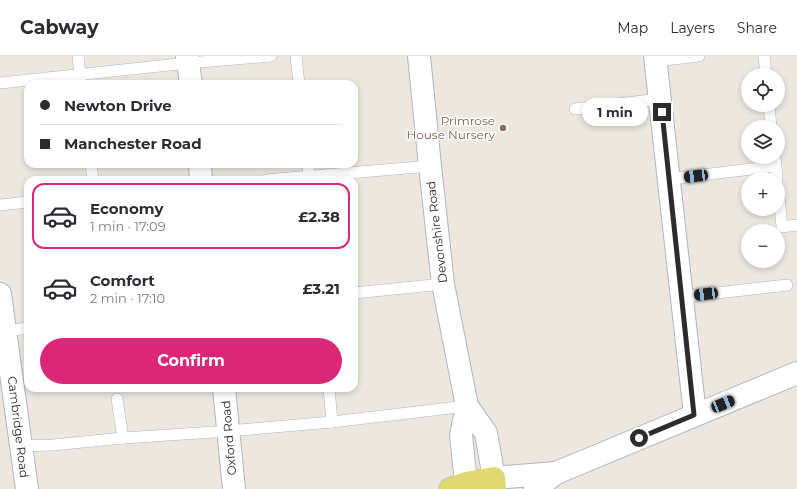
<!DOCTYPE html>
<html lang="en">
<head>
<meta charset="utf-8">
<style>
  :root { --surface:#fff; --page:#f2f2f3; --text:#2b2b33; --muted:#7c7c81; --line:#e1e1e2; --accent:#db2777 }
  body { margin:0; font-family:Montserrat,sans-serif; background:var(--page); color:var(--text); height:100vh; display:flex; flex-direction:column; font-size:15px; white-space:nowrap }
  * { box-sizing:border-box; margin:0 }
  p { font-size:13px; color:var(--muted) }
  .icon { flex:none; width:22px; height:22px; fill:none; stroke:currentColor; stroke-width:2; stroke-linecap:round; stroke-linejoin:round }
  .map { position:relative; flex:1; overflow:hidden }
  .sheet { position:absolute; left:24px; top:120px; width:334px; height:216px; display:flex; flex-direction:column; background:var(--surface); border-radius:12px; box-shadow:0 2px 6px #0003 }
  .sheet>* { flex:none }
  .hud { position:absolute; left:24px; top:24px; width:334px; height:88px; border-radius:12px; box-shadow:0 2px 6px #0003; display:grid; align-content:center; height:88px; padding:0 16px; background:var(--surface) }
  .tools { position:absolute; left:741px; top:12px; display:grid; gap:8px }
  .tools a { display:grid; place-items:center; width:44px; height:44px; border-radius:50%; background:var(--surface); box-shadow:0 2px 6px #0003; font-size:20px }
  .end { position:absolute; width:18px; height:18px; margin:-9px; border:5px solid #2c2c2c; background:#fff; box-shadow:0 0 0 2px #fff }
  .from { border-radius:50% }
  .bubble { position:absolute; height:28px; border-radius:14px; background:var(--surface); box-shadow:0 2px 6px #0003; font-size:13px; font-weight:700; line-height:28px; text-align:center }
  .car { position:absolute; width:12px; height:24px; margin:-12px -6px; border-radius:5px; box-shadow:0 0 3px 1px #0007; background:linear-gradient(#222 24%,#8ab4d8 0 40%,#222 0 76%,#8ab4d8 0 86%,#222 0) }
  .hud b { display:flex; align-items:center; gap:14px; height:38px; font-size:15px }
  .hud b+b { border-top:1px solid var(--line) }
  .hud i { width:10px; height:10px; background:var(--text) }
  ul { padding:7px 0 0; list-style:none }
  li { display:flex; align-items:center; gap:12px; height:66px; margin:0 8px 6px; padding:0 8px; border:2px solid transparent; border-radius:12px }
  li div { flex:1 }
  li b { display:block; font-size:15px }
  li em { font-style:normal; font-weight:700 }
  li.active { border-color:var(--accent) }
  li>.icon { width:36px; height:36px; stroke-width:1.5 }
  .action { display:flex; gap:8px; margin-top:auto; padding:8px 16px }
  .action a { flex:1; height:46px; border-radius:24px; background:var(--accent); color:#fff; font-size:16px; font-weight:700; line-height:46px; text-align:center }
  header { display:flex; align-items:center; gap:24px; box-sizing:border-box; height:56px; padding:0 20px; background:var(--surface); border-bottom:1px solid var(--line) }
  header strong { font-size:19px }
  nav { display:flex; gap:22px; margin-inline-start:auto; font-size:14px }
  .map>svg:first-child { display:block }
  .lines { fill:none; stroke-linecap:round; stroke-linejoin:round }
  .service-casing { stroke:#b3b4be; stroke-width:12 }
  .minor-casing { stroke:#b3b4be; stroke-width:24 }
  .secondary-casing { stroke:#b3b4be; stroke-width:24 }
  .primary-casing { stroke:#c8c8c8; stroke-width:24 }
  .service { stroke:#fff; stroke-width:11 }
  .minor { stroke:#fff; stroke-width:22 }
  .secondary { stroke:#fff; stroke-width:22 }
  .primary { stroke:#e0d870; stroke-width:22 }
  .route { stroke:#2c2c2c; stroke-width:5 }
  .education-dot { fill:#8d6e63; stroke:#fff; stroke-width:1.5 }
  .labels { text-anchor:middle; stroke-width:3; stroke-linejoin:round; paint-order:stroke }
  .education-label { font-size:12px; fill:#785e54; stroke:#fff; text-anchor:end }
  .street-label { font-size:12px; fill:#2c2c2c; stroke:#fff }
</style>
</head>
<body>
<header>
<strong>Cabway</strong>
<nav><a>Map</a><a>Layers</a><a>Share</a></nav>
</header>
<div class="map">
<svg width="797" height="433" viewBox="0 0 797 433">
  <rect width="100%" height="100%" fill="#ece8e0"/>
  <g class="lines">
    <!-- service casing -->
    <g class="service-casing">
      <g id="service">
        <path d="M 78,0 L 81,28"/>
        <path d="M 296,0 L 299,28"/>
        <path d="M 764,0 L 766,19"/>
        <path d="M 656,5 L 699,0"/>
        <path d="M 0,27 L 188,7 L 271,0"/>
        <path d="M 769,49 L 771,71"/>
        <path d="M 575,53 L 660,43"/>
        <path d="M 775,101 L 777,123"/>
        <path d="M 91,108 L 93,124"/>
        <path d="M 308,108 L 309,124"/>
        <path d="M 669,123 L 776,110"/>
        <path d="M 266,124 L 430,110"/>
        <path d="M 778,132 L 782,171 L 797,169"/>
        <path d="M 0,149 L 28,146"/>
        <path d="M 354,237 L 443,228"/>
        <path d="M 682,241 L 787,229"/>
        <path d="M 6,275 L 28,272"/>
        <path d="M 329,332 L 332,366"/>
        <path d="M 117,343 L 123,382"/>
        <path d="M 21,390 L 53,389 L 123,382 L 229,375 L 332,366 L 467,350"/>
      </g>
    </g>
    <!-- minor casing -->
    <g class="minor-casing">
      <g id="minor">
        <path d="M 187,0 L 191,28"/>
        <path d="M 655,0 L 695,359"/>
        <path d="M 200,108 L 201,124"/>
        <path d="M 0,238 L 27,433"/>
        <path d="M 224,332 L 234,433"/>
      </g>
    </g>
    <!-- secondary casing -->
    <g class="secondary-casing">
      <g id="secondary">
        <path d="M 419,0 L 430,110 L 443,228 L 467,350 L 461,379 L 466,427"/>
        <path d="M 467,350 L 486,377 L 494,422 L 556,417"/>
        <path d="M 535,433 L 556,417 L 797,317"/>
      </g>
    </g>
    <!-- primary casing -->
    <g class="primary-casing">
      <path id="primary" d="M 450,433 L 466,427 L 494,422 L 495,433"/>
    </g>
    <!-- service -->
    <use href="#service" class="service"/>
    <!-- minor -->
    <use href="#minor" class="minor"/>
    <!-- secondary -->
    <use href="#secondary" class="secondary"/>
    <!-- primary -->
    <use href="#primary" class="primary"/>
  </g>
  <g class="lines">
    <!-- route -->
    <path class="route" d="M 639,382 L 694,359 L 662,56"/>
  </g>
  <!-- markers -->
  <circle class="education-dot" cx="503" cy="72" r="4"/>
  <g class="labels">
    <!-- education labels -->
    <g class="education-label">
      <text x="495" y="69">Primrose<tspan x="495" dy="14">House Nursery</tspan></text>
    </g>
    <!-- street labels -->
    <g class="street-label">
      <text transform="translate(437 176) rotate(-97)" y="4">Devonshire Road</text>
      <text transform="translate(18 371) rotate(83)" y="4">Cambridge Road</text>
      <text transform="translate(229 382) rotate(-95)" y="4">Oxford Road</text>
    </g>
  </g>
</svg>
<div class="tools">
<a><svg class="icon" aria-label="locate" viewBox="0 0 24 24"><circle cx="12" cy="12" r="6"/><path d="M12 2v4M12 18v4M2 12h4M18 12h4"/></svg></a>
<a><svg class="icon" aria-label="layers" viewBox="0 0 24 24"><path d="M12 4l9 5-9 5-9-5zM3 14l9 5 9-5"/></svg></a>
<a>+</a>
<a>−</a>
</div>
<i class="end from" style="left:639px;top:382px"></i>
<i class="end" style="left:662px;top:56px"></i>
<div class="bubble" style="left:582px;top:42px;width:66px">1 min</div>
<i class="car" style="left:696px;top:120px;rotate:263deg"></i>
<i class="car" style="left:706px;top:238px;rotate:263deg"></i>
<i class="car" style="left:723px;top:348px;rotate:68deg"></i>
<div class="hud">
<b><i class="from"></i>Newton Drive</b>
<b><i></i>Manchester Road</b>
</div>
<section class="sheet">
<ul>
<li class="active"><svg class="icon" aria-label="car" viewBox="0 0 24 24"><path d="M5 17H2v-5l4-1 3-4h7l3 4 3 1v5h-3M9 17h6M6 11h13"/><circle cx="7" cy="17" r="2"/><circle cx="17" cy="17" r="2"/></svg><div><b>Economy</b><p>1 min · 17:09</p></div><em>£2.38</em></li>
<li><svg class="icon" aria-label="car" viewBox="0 0 24 24"><path d="M5 17H2v-5l4-1 3-4h7l3 4 3 1v5h-3M9 17h6M6 11h13"/><circle cx="7" cy="17" r="2"/><circle cx="17" cy="17" r="2"/></svg><div><b>Comfort</b><p>2 min · 17:10</p></div><em>£3.21</em></li>
</ul>
<div class="action"><a>Confirm</a></div>
</section>
</div>
</body>
</html>
